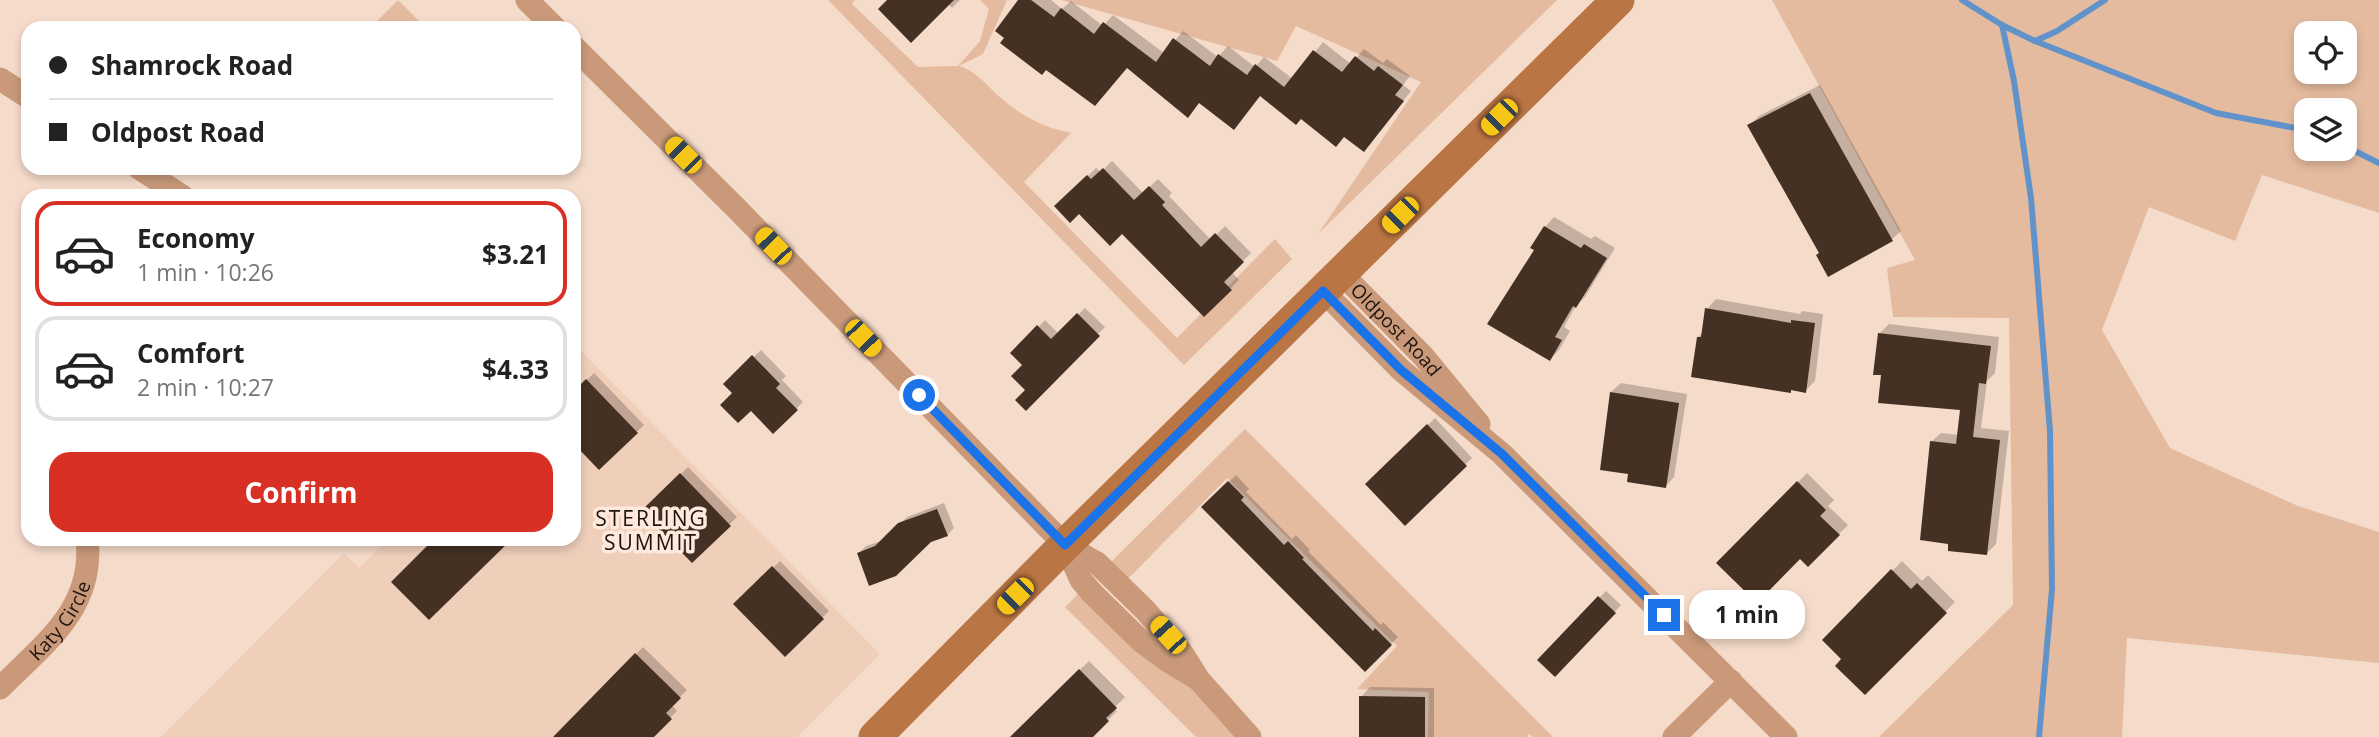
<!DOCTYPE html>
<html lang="en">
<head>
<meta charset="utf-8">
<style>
  :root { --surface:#fff; --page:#f6f6f6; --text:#222; --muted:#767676; --line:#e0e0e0; --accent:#d93025 }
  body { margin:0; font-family:"Open Sans",sans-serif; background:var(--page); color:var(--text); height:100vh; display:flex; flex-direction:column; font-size:26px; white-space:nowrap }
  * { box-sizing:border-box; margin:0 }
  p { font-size:23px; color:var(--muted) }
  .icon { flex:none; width:38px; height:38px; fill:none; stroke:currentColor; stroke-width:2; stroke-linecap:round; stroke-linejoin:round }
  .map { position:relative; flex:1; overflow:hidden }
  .details { position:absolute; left:21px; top:189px; width:560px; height:357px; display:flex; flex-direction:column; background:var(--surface); border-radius:21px; box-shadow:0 4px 10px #0003 }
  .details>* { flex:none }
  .top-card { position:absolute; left:21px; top:21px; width:560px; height:154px; border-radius:21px; box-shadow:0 4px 10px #0003; display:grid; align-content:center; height:154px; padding:0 28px; background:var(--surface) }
  .fabs { position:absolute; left:2294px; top:21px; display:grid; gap:14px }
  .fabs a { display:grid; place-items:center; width:63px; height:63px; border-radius:14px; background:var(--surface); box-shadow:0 4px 10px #0003; font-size:35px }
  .end { position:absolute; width:32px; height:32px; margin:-16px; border:9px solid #1a73e8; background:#fff; box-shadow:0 0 0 4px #fff }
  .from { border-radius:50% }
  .bubble { position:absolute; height:49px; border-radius:21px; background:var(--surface); box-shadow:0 4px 10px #0003; font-size:23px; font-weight:700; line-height:49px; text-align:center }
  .car { position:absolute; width:21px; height:42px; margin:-21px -10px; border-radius:9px; box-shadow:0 0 5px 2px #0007; background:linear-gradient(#f5c518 24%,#345 0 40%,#f5c518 0 76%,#345 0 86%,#f5c518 0) }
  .top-card b { display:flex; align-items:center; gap:24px; height:66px; font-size:26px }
  .top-card b+b { border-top:2px solid var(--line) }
  .top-card i { width:18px; height:18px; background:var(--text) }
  ul { padding:12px 0 0; list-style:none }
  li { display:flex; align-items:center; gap:21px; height:105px; margin:0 14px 10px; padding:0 14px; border:4px solid var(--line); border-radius:21px }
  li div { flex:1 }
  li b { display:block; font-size:26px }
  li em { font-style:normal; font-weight:700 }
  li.active { border-color:var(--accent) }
  li>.icon { width:63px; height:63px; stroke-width:1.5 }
  .action { display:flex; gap:14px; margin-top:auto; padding:14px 28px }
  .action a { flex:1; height:80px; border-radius:21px; background:var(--accent); color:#fff; font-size:28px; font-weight:700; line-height:80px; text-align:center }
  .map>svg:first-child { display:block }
  .built { fill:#f0cfba }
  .green { fill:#e5bb9f; fill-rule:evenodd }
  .shadow { fill:#0003 }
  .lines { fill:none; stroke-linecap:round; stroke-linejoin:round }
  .stream { stroke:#6193ca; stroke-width:6 }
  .building { fill:#453123 }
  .minor { stroke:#c9997a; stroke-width:23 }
  .secondary { stroke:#ba7544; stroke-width:33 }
  .route { stroke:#1a73e8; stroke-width:9 }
  .labels { text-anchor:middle; stroke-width:7; stroke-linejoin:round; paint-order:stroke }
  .street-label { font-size:19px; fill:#1d140e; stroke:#ffe9dc }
  .neighbourhood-label { font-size:21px; letter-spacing:2px; fill:#1d140e; stroke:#ffe9dc }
</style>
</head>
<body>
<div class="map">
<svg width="2379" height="737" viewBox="0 0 2379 737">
  <rect width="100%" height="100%" fill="#f5dbca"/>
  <!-- built -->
  <path class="built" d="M 580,350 L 880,654 L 797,737 L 161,737 L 344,553 L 359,568 L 388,539 L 574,539 L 574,355 Z"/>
  <!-- green -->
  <g class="green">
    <path d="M 398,0 L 420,22 L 414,28 L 370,28 Z"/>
    <path d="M 828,0 L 855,0 L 852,4 L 918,67 L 958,66 L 980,41 L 989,9 L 980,0 L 1007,0 L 983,54 L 959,66 C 977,71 989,88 1002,99 C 1023,117 1045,128 1071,133 L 1024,182 L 1177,338 L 1275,239 L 1292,259 L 1184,365 Z"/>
    <path d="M 1061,0 L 1557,0 L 1318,234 L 1421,82 L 1296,26 L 1277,61 Z"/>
    <path d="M 1772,0 L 2379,0 L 2379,213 L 2262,175 L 2235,241 L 2149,207 L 2102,330 L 2170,448 L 2298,506 L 2379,532 L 2379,663 L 2127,638 L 2122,737 L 1879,737 L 2013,605 L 2009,318 L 1893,317 L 1887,268 L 1915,260 ZM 2306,33 L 2345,33 L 2345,72 L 2306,72 ZM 2345,110 L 2345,149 L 2306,149 L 2306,110 Z"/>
    <path d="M 1245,429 L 1553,737 L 1533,737 L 1529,734 L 1527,737 L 1428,737 L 1429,692 L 1357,689 L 1397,646 L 1227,478 L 1121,586 L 1104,569 Z"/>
    <path d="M 1086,586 L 1250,737 L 1196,737 L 1065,607 Z"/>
  </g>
  <!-- shadow -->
  <g class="shadow">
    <path d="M 890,0 L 960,0 L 952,8 L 948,4 Z"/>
    <path d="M 1020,0 L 1051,0 L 1062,9 L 1071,1 L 1103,26 L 1113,15 L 1164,53 L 1183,31 L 1218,57 L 1228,46 L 1255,67 L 1264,57 L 1293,79 L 1323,42 L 1351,64 L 1364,49 L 1383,63 L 1387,59 L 1410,76 L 1403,85 L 1411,91 L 1372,141 L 1345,135 L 1301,117 L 1261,95 L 1234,127 L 1200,102 L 1188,115 L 1127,67 Z"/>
    <path d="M 1820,85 L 1901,231 L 1891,240 L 1821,253 L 1750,125 L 1759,116 Z"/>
    <path d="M 1112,161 L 1143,193 L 1158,179 L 1172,193 L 1169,196 L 1211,240 L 1225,226 L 1251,253 L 1232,272 L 1239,280 L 1204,315 L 1122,232 L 1079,212 L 1057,206 L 1096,168 L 1101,172 Z"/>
    <path d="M 1554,217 L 1591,239 L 1595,236 L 1615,248 L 1585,297 L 1575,307 L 1564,327 L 1570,331 L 1559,350 L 1550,359 L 1536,250 L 1545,227 Z"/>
    <path d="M 1716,299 L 1800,314 L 1802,311 L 1823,314 L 1815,381 L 1805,391 L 1792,389 L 1790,391 L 1698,337 L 1703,333 L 1707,309 Z"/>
    <path d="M 1085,308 L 1105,327 L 1026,408 L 1027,390 L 1024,365 L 1013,353 L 1045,320 L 1059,334 Z"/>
    <path d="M 1889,324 L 1999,337 L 1995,373 L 1987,381 L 1981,428 L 2009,431 L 1996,544 L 1987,553 L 1931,442 L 1941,433 L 1959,435 L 1962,409 L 1883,374 L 1879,334 Z"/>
    <path d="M 761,350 L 786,376 L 782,380 L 803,402 L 773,432 L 725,384 Z"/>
    <path d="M 594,373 L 644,425 L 599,468 L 574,441 L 574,393 Z"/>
    <path d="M 1621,383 L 1687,394 L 1674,477 L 1665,487 L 1630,473 L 1611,392 Z"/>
    <path d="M 1435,418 L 1472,458 L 1405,523 L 1368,484 Z"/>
    <path d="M 688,467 L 737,517 L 692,561 L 643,511 Z"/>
    <path d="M 1807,473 L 1834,500 L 1828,506 L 1848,525 L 1808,565 L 1800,557 L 1719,563 Z"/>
    <path d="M 1236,475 L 1249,489 L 1246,492 L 1292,539 L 1296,535 L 1310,550 L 1308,551 L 1381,625 L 1383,622 L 1398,637 L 1365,670 L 1203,507 Z"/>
    <path d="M 944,503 L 954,528 L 947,535 L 859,553 L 866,546 L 884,540 L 907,517 Z"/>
    <path d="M 780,561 L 829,611 L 785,654 L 736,604 Z"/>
    <path d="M 1902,561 L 1922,581 L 1928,575 L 1955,602 L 1865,693 L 1843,659 L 1824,640 Z"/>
    <path d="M 1606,591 L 1621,605 L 1555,675 L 1539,660 Z"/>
    <path d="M 643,647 L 687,690 L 672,705 L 677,711 L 651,737 L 555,737 Z"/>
    <path d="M 1089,661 L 1125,697 L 1114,708 L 1117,711 L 1091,737 L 1012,737 Z"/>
    <path d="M 1370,687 L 1434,688 L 1434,737 L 1360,737 L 1361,697 Z"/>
  </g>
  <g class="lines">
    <!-- stream -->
    <g class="stream">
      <path d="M 1962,0 L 2002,25 L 2035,41 L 2216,113 L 2306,130"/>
      <path d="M 2002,25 L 2014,81 L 2031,198 L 2050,431 L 2052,589 L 2039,737"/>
      <path d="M 2035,41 L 2057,31 L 2105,0"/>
      <path d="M 2345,146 L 2379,163"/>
    </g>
  </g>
  <!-- building -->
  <g class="building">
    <path d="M 887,0 L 954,0 L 911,43 L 878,9 Z"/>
    <path d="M 1018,0 L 1031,0 L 1054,17 L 1061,8 L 1094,34 L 1103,22 L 1156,62 L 1173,38 L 1210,66 L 1218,54 L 1247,75 L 1255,64 L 1284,87 L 1313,50 L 1342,72 L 1355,56 L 1374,71 L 1378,66 L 1403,85 L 1395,95 L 1404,101 L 1364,152 L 1344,137 L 1336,147 L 1301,119 L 1296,125 L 1260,96 L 1234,130 L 1199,103 L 1188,118 L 1127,68 L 1095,106 L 1046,70 L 1042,75 L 1000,43 L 1004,38 L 995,31 Z"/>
    <path d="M 1810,93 L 1893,241 L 1828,277 L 1816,255 L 1819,253 L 1747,125 Z"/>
    <path d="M 1103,168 L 1134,200 L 1149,186 L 1165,202 L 1162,205 L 1201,247 L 1215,233 L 1244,262 L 1224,282 L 1232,290 L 1204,317 L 1122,234 L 1110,246 L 1079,214 L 1070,223 L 1054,206 L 1087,175 L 1091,179 Z"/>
    <path d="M 1544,226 L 1581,248 L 1584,244 L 1607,258 L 1576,308 L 1573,306 L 1555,337 L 1562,340 L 1550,361 L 1487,324 L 1534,250 L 1530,248 Z"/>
    <path d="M 1705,308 L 1791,323 L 1791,320 L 1815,323 L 1806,393 L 1791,390 L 1791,393 L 1691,377 L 1697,337 L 1701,337 Z"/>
    <path d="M 1077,313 L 1100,336 L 1026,411 L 1015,400 L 1025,390 L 1011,376 L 1022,365 L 1010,353 L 1037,325 L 1051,339 Z"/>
    <path d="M 1878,333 L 1991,346 L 1986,384 L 1979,383 L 1973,437 L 2000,440 L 1987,555 L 1948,551 L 1948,544 L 1920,540 L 1930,441 L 1956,444 L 1960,410 L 1878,403 L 1881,375 L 1873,375 Z"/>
    <path d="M 752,355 L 780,384 L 776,388 L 798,410 L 773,434 L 751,411 L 738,423 L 720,405 L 732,393 L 723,384 Z"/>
    <path d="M 586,379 L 638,433 L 599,470 L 574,444 L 574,391 Z"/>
    <path d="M 1610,392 L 1679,403 L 1666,488 L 1627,482 L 1628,474 L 1600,470 Z"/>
    <path d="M 1427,424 L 1467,466 L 1405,526 L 1365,484 Z"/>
    <path d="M 680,473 L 731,526 L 692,563 L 641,511 Z"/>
    <path d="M 1228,481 L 1244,497 L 1241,500 L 1284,545 L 1288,541 L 1304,558 L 1302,559 L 1373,631 L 1375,628 L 1392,645 L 1365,672 L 1201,507 Z"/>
    <path d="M 1797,481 L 1826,510 L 1820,516 L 1840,535 L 1808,567 L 1800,559 L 1757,603 L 1716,563 Z"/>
    <path d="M 937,509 L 948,536 L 931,542 L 896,576 L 869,586 L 857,553 L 875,546 L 898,523 Z"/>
    <path d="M 434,539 L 512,539 L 429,620 L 391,582 Z"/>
    <path d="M 772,566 L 824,619 L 785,657 L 733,604 Z"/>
    <path d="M 1891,569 L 1911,589 L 1917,583 L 1947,613 L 1865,695 L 1835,666 L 1841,659 L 1822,640 Z"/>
    <path d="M 1598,596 L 1616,613 L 1555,677 L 1537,660 Z"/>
    <path d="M 635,653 L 681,698 L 666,713 L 672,719 L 654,737 L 553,737 Z"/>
    <path d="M 1079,669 L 1117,708 L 1106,718 L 1109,721 L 1093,737 L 1010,737 Z"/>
    <path d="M 1359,696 L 1425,697 L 1425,737 L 1359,737 Z"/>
  </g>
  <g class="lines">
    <!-- minor -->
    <g class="minor">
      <path d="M 527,0 L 555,28"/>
      <path d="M 574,47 L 737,209 L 1065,545 L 1097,563 L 1145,610 L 1182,653 L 1199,680 L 1250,737"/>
      <path d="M 0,79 L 28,97"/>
      <path d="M 139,168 L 182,196"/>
      <path id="s1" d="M 1341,273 L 1423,356 L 1479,424"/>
      <path d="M 1323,291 L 1401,370 L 1502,454 L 1786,737"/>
      <path d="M 1065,545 L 1081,580 L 1092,593 L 1142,642 L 1171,663 L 1196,678"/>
      <path id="s2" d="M 0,688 C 44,644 95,608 87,539"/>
      <path d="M 1674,737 L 1731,681"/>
    </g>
    <!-- secondary -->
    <path class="secondary" d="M 875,737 L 1065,545 L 1618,0"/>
  </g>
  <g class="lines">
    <!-- route -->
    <path class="route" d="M 919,395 L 1065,545 L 1323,291 L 1401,370 L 1502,454 L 1664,615"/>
  </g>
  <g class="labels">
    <!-- street labels -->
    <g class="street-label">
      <text dy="7" stroke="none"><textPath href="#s1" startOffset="79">Oldpost Road</textPath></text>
      <text dy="7" stroke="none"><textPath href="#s2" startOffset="91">Katy Circle</textPath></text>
    </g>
    <!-- neighbourhood labels -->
    <g class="neighbourhood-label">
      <text x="651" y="526">STERLING<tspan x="651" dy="24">SUMMIT</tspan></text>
    </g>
  </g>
</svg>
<div class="fabs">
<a><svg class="icon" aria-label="locate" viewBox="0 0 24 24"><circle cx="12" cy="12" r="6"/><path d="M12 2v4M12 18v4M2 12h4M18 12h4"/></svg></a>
<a><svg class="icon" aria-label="layers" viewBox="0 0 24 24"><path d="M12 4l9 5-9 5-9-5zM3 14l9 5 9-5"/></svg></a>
</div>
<i class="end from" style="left:919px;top:395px"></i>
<i class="end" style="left:1664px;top:615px"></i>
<div class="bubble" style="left:1689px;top:590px;width:116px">1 min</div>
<i class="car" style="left:1499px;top:117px;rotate:225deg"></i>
<i class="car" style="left:683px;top:155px;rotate:315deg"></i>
<i class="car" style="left:1400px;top:215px;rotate:225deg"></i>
<i class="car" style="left:773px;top:246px;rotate:316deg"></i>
<i class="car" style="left:863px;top:338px;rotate:136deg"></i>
<i class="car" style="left:1015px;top:596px;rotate:225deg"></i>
<i class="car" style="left:1168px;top:635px;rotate:318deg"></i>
<div class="top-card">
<b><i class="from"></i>Shamrock Road</b>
<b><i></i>Oldpost Road</b>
</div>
<section class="details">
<ul>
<li class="active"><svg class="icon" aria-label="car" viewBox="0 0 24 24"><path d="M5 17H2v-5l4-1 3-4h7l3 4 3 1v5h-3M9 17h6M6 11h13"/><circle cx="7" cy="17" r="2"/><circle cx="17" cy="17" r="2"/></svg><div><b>Economy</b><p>1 min · 10:26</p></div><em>$3.21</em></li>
<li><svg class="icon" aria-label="car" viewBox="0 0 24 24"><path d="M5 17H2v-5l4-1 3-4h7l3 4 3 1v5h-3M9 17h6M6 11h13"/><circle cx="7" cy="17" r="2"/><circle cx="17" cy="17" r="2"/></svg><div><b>Comfort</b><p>2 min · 10:27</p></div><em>$4.33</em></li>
</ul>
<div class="action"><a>Confirm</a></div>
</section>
</div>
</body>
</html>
